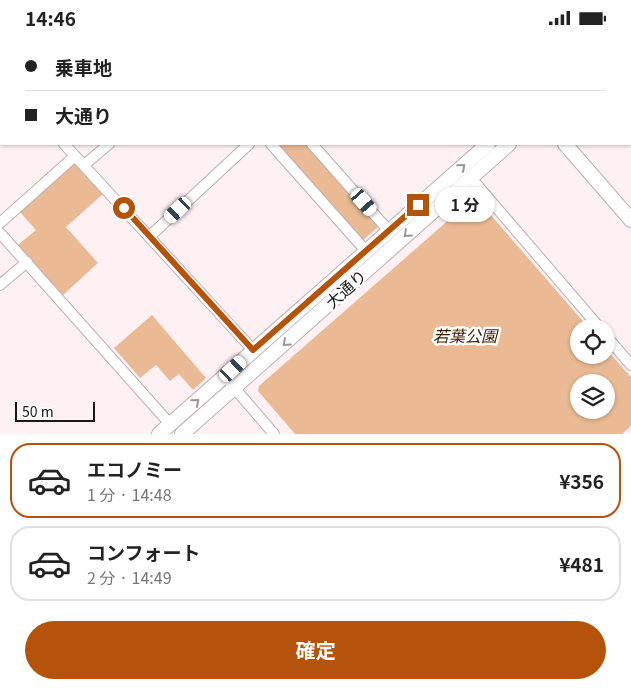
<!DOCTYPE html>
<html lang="ja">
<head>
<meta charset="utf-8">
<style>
  :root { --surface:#fff; --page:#f6f6f6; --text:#222; --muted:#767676; --line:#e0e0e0; --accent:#b45309 }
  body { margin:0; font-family:Georgia,"Noto Sans JP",serif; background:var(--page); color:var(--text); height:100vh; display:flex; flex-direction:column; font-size:19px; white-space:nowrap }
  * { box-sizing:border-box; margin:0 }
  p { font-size:16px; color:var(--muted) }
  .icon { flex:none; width:28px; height:28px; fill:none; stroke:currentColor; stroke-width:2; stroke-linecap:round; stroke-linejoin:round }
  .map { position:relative; height:399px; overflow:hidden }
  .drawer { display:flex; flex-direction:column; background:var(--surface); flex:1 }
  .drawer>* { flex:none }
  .top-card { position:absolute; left:0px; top:0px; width:631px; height:110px; box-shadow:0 1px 4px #0004; display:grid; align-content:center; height:110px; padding:0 25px; background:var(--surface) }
  .tools { position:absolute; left:570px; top:284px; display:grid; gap:10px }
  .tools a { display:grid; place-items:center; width:45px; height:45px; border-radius:50%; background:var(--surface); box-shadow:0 1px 4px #0004; font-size:25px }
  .scale { position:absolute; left:15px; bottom:12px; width:80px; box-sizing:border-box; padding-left:5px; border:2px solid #1c1718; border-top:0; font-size:14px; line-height:18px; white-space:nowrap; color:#1c1718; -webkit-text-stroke:4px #fff; paint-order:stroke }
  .end { position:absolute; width:22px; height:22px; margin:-11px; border:6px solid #b45309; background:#fff; box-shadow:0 0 0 2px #fff }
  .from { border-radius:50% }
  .bubble { position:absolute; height:35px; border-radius:18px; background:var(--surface); box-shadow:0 1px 4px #0004; font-size:16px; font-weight:700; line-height:35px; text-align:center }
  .car { position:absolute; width:15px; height:30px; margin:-15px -8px; border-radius:6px; box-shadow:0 0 4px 1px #0007; background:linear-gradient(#fff 24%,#345 0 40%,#fff 0 76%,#345 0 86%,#fff 0) }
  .top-card b { display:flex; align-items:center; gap:18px; height:48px; font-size:19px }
  .top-card b+b { border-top:1px solid var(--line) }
  .top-card i { width:12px; height:12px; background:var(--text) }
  ul { padding:9px 0 0; list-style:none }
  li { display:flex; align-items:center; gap:15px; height:75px; margin:0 10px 8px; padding:0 15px; border:2px solid var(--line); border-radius:20px }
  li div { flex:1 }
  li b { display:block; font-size:19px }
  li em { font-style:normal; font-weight:700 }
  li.selected { border-color:var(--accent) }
  li>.icon { width:45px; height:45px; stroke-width:1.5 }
  .button { display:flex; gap:10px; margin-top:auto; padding:10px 25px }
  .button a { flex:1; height:58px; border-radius:30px; background:var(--accent); color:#fff; font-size:20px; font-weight:700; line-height:58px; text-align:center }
  .status { display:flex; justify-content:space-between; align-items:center; height:35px; padding:0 25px; background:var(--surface); direction:ltr }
  .status svg { height:14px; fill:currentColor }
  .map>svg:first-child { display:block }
  .green { fill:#e9ba93; fill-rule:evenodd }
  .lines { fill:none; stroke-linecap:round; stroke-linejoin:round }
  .street-casing { stroke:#bdaeb1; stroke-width:12 }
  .secondary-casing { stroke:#bdaeb1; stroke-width:16 }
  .street { stroke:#fff; stroke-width:10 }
  .secondary { stroke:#fff; stroke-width:14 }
  .oneway { stroke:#999797 }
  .route { stroke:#b45309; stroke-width:6 }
  .labels { text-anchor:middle; stroke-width:5; stroke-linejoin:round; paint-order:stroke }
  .street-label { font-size:16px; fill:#1c1718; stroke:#fff }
  .park-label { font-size:16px; font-style:italic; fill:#402000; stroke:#fff }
</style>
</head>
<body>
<div class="status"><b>14:46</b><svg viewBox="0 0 49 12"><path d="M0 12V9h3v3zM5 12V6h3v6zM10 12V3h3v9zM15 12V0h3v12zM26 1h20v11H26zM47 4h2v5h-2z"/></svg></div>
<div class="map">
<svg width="631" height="399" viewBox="0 0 631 399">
  <rect width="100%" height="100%" fill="#fff0f3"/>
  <!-- green -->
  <g class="green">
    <path d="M 277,109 L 306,109 L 379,191 L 363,205 Z"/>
    <path d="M 74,126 L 103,159 L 66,192 L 98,228 L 63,260 L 18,210 L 36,195 L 19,176 Z"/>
    <path d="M 475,162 L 588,292 L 579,292 L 579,320 L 606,320 L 606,314 L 631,342 L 631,391 L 622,399 L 295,399 L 258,356 L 259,351 ZM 579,348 L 606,348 L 606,375 L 579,375 Z"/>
    <path d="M 152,280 L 206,343 L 193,355 L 179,339 L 170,346 L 156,330 L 140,343 L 114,313 Z"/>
  </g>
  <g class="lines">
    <!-- street casing -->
    <g class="street-casing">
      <g id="street">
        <path d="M 174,0 L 175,1"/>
        <path d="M 216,0 L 217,1"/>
        <path d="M 0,37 L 1,38"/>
        <path d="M 630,38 L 631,39"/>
        <path d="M 64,109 L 253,315"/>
        <path d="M 271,109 L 366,216"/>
        <path d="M 312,109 L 389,196"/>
        <path d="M 84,130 L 109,109"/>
        <path d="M 471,143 L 599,292"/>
        <path d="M 0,188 L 75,121"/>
        <path d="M 0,198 L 170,389"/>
        <path d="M 150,201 L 249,109"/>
        <path d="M 0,250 L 27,227"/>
        <path d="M 606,301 L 631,330"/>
        <path d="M 231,349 L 274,399"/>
      </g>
    </g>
    <!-- secondary casing -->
    <g class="secondary-casing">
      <g id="secondary">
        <path d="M 469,0 L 470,1"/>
        <path d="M 611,1 L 612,0"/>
        <path d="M 630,4 L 631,3"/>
        <path d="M 565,109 L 631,185"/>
        <path d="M 159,399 L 488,109"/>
        <path d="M 182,399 L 509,109"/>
      </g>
    </g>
    <!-- street -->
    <use href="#street" class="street"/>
    <!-- secondary -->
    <use href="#secondary" class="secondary"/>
  </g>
  <!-- one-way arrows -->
  <defs><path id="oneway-chevron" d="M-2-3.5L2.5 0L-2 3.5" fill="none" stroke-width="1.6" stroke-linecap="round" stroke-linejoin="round" transform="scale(1.25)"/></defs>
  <g class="oneway">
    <use href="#oneway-chevron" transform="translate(462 132) rotate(-41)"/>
    <use href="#oneway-chevron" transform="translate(407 199) rotate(138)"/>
    <use href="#oneway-chevron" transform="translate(286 308) rotate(138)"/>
    <use href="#oneway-chevron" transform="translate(196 367) rotate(-41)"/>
  </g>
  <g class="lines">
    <!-- route -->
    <path class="route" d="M 124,173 L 253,315 L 418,170"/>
  </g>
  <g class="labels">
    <!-- street labels -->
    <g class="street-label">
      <text transform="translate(346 254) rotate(-42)" y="6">大通り</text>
    </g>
    <!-- park labels -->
    <g class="park-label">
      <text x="465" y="307">若葉公園</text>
    </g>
  </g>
</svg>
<div class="tools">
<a><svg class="icon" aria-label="locate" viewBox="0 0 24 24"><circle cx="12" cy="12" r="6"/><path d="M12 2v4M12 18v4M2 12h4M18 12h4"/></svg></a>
<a><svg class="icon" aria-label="layers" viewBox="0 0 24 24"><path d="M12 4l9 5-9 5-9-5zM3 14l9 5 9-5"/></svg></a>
</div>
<div class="scale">50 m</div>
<i class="end from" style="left:124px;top:173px"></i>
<i class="end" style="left:418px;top:170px"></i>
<div class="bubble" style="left:435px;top:152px;width:60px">1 分</div>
<i class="car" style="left:364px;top:167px;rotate:139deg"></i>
<i class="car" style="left:178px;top:175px;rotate:227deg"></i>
<i class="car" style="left:233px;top:334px;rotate:47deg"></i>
<div class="top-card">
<b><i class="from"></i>乗車地</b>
<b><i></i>大通り</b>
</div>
</div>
<section class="drawer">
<ul>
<li class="selected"><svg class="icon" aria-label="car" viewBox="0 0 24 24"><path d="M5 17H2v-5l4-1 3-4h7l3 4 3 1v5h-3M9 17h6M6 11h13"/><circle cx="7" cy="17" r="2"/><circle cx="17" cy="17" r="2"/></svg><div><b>エコノミー</b><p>1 分 · 14:48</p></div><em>¥356</em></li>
<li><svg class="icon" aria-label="car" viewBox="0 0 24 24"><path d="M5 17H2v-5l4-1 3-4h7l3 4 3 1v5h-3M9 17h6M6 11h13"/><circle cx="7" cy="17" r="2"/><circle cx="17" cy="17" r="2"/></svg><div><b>コンフォート</b><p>2 分 · 14:49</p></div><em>¥481</em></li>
</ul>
<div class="button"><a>確定</a></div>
</section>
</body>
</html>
